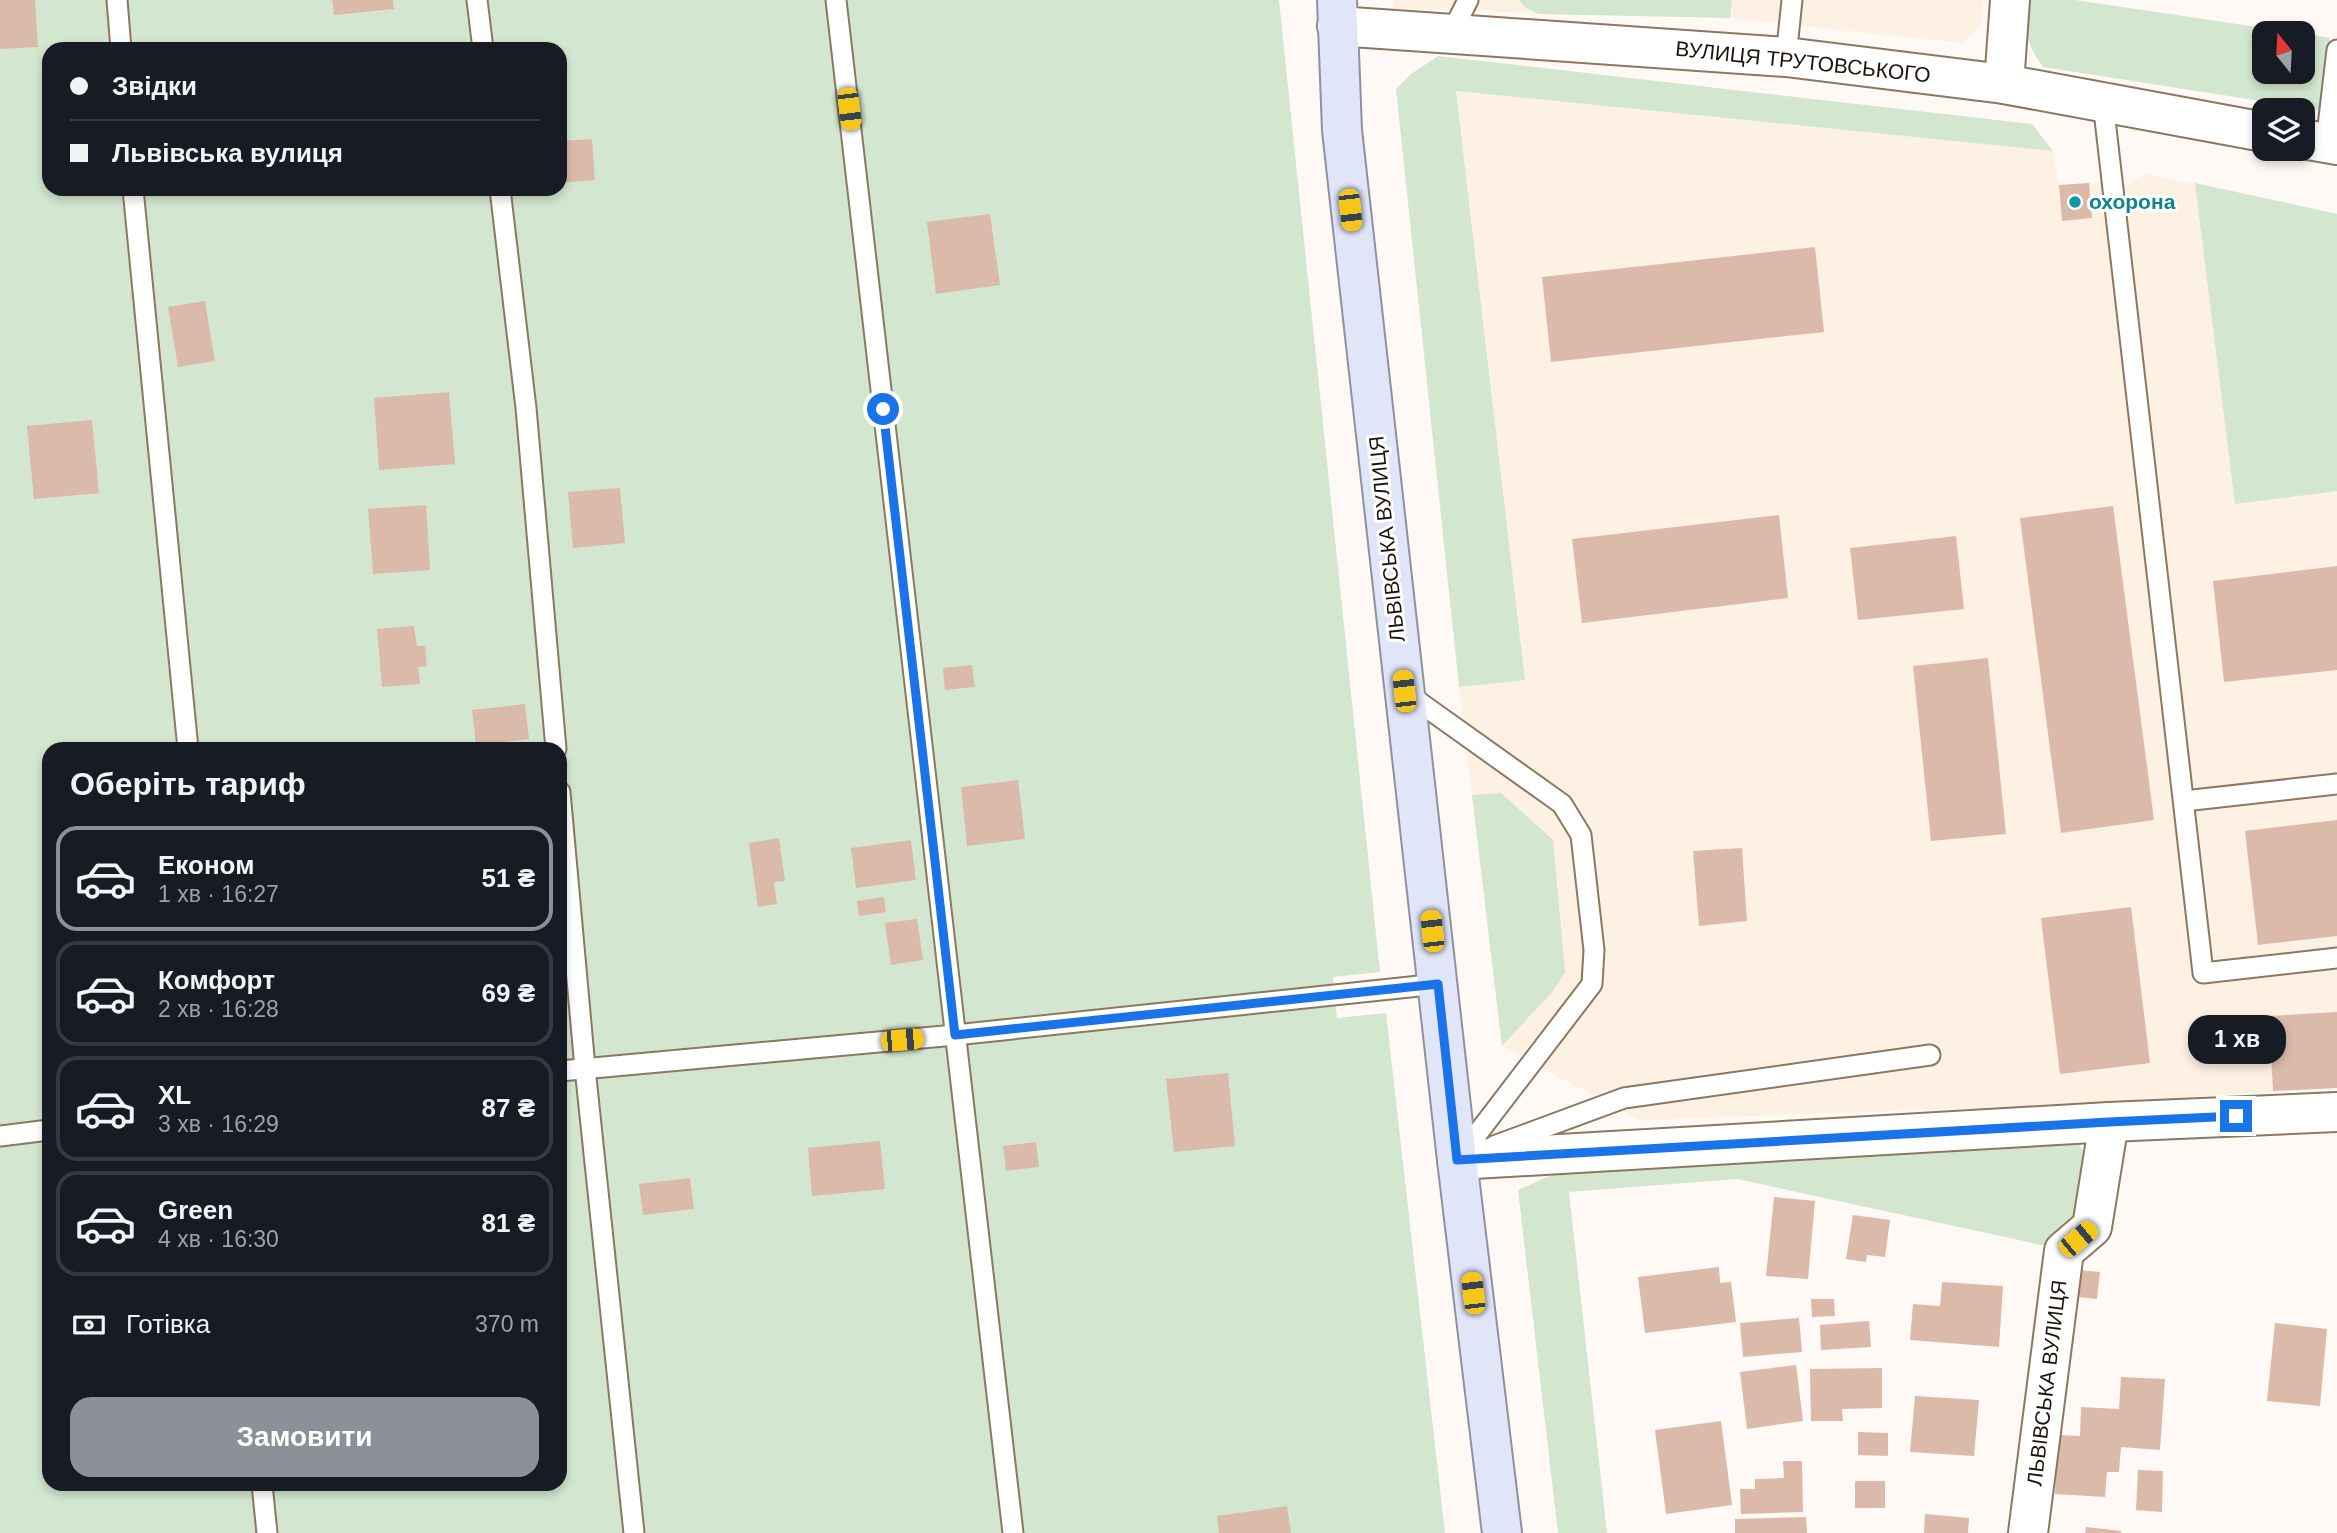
<!DOCTYPE html>
<html lang="uk">
<head>
<meta charset="utf-8">
<style>
  :root { --surface:#171b24; --page:#20242c; --text:#f1f3f6; --muted:#9ea1a6; --line:#363941; --accent:#8c9099 }
  body { margin:0; font-family:Helvetica,sans-serif; background:var(--page); color:var(--text); height:100vh; display:flex; flex-direction:column; font-size:26px; white-space:nowrap }
  * { box-sizing:border-box; margin:0 }
  p { font-size:23px; color:var(--muted) }
  .icon { flex:none; width:38px; height:38px; fill:none; stroke:currentColor; stroke-width:2; stroke-linecap:round; stroke-linejoin:round }
  .map { position:relative; flex:1; overflow:hidden }
  .panel { position:absolute; left:42px; top:742px; width:525px; height:749px; display:flex; flex-direction:column; background:var(--surface); border-radius:21px; box-shadow:0 4px 10px #0003 }
  .panel>* { flex:none }
  .banner { position:absolute; left:42px; top:42px; width:525px; height:154px; border-radius:21px; box-shadow:0 4px 10px #0003; display:grid; align-content:center; height:154px; padding:0 28px; background:var(--surface) }
  .needle { width:46px; rotate:342deg }
  .controls { position:absolute; left:2252px; top:21px; display:grid; gap:14px }
  .controls a { display:grid; place-items:center; width:63px; height:63px; border-radius:14px; background:var(--surface); box-shadow:0 4px 10px #0003; font-size:35px }
  .end { position:absolute; width:32px; height:32px; margin:-16px; border:9px solid #1a73e8; background:#fff; box-shadow:0 0 0 4px #fff }
  .from { border-radius:50% }
  .bubble { position:absolute; height:49px; border-radius:21px; background:var(--surface); box-shadow:0 4px 10px #0003; font-size:23px; font-weight:600; line-height:49px; text-align:center }
  .car { position:absolute; width:21px; height:42px; margin:-21px -10px; border-radius:9px; box-shadow:0 0 5px 2px #0007; background:linear-gradient(#f5c518 24%,#345 0 40%,#f5c518 0 76%,#345 0 86%,#f5c518 0) }
  .banner b { display:flex; align-items:center; gap:24px; height:66px; font-size:26px }
  .banner b+b { border-top:2px solid var(--line) }
  .banner i { width:18px; height:18px; background:var(--text) }
  ul { padding:0; list-style:none }
  li { display:flex; align-items:center; gap:21px; height:105px; margin:0 14px 10px; padding:0 14px; border:4px solid var(--line); border-radius:21px }
  li div { flex:1 }
  li b { display:block; font-size:26px }
  li em { font-style:normal; font-weight:600 }
  li.on { border-color:var(--accent) }
  li>.icon { width:63px; height:63px; stroke-width:1.5 }
  h2 { padding:0 28px; font-size:32px; line-height:84px }
  .pay { display:flex; align-items:center; gap:18px; height:77px; padding:0 28px; font-size:26px }
  .pay p { margin-inline-start:auto }
  .primary-button { display:flex; gap:14px; margin-top:auto; padding:14px 28px }
  .primary-button a { flex:1; height:80px; border-radius:21px; background:var(--accent); color:#fff; font-size:28px; font-weight:600; line-height:80px; text-align:center }
  .map>svg:first-child { display:block }
  .built { fill:#fdf1e4 }
  .green { fill:#d3e6d0; fill-rule:evenodd }
  .building { fill:#dcbaaa }
  .lines { fill:none; stroke-linecap:round; stroke-linejoin:round }
  .lane-casing { stroke:#8d785f; stroke-width:23 }
  .street-casing { stroke:#8d785f; stroke-width:42 }
  .primary-casing { stroke:#8e91a1; stroke-width:42 }
  .lane { stroke:#fff; stroke-width:19 }
  .street { stroke:#fff; stroke-width:38 }
  .primary { stroke:#e0e5f8; stroke-width:38 }
  .route { stroke:#1a73e8; stroke-width:9 }
  .culture-dot { fill:#0f9aa8; stroke:#fff; stroke-width:2.5 }
  .labels { text-anchor:middle; stroke-width:6; stroke-linejoin:round; paint-order:stroke }
  .street-label { font-size:21px; fill:#1c140a; stroke:#fff }
  .culture-label { font-size:21px; font-weight:bold; fill:#0d838f; stroke:#fff; text-anchor:start }
</style>
</head>
<body>
<div class="map">
<svg width="2337" height="1533" viewBox="0 0 2337 1533">
  <rect width="100%" height="100%" fill="#fef9f4"/>
  <!-- built -->
  <g class="built">
    <path d="M 1393,0 L 1983,0 L 1981,25 L 1963,43 L 1730,18 L 1393,9 Z"/>
    <path d="M 1456,91 L 2053,151 L 2059,185 L 2112,181 L 2127,185 L 2144,174 L 2337,214 L 2337,1088 L 2034,1106 L 1639,1120 L 1502,1046 L 1459,687 L 1525,679 Z"/>
  </g>
  <!-- green -->
  <g class="green">
    <path d="M 0,0 L 1279,0 L 1380,972 L 1333,977 L 1337,1018 L 1386,1013 L 1445,1533 L 0,1533 ZM 49,49 L 560,49 L 560,189 L 49,189 ZM 49,749 L 560,749 L 560,1484 L 49,1484 Z"/>
    <path d="M 1519,0 L 1732,0 L 1730,18 L 1538,14 L 1525,7 Z"/>
    <path d="M 2026,0 L 2075,0 L 2299,33 L 2264,33 L 2264,72 L 2303,72 L 2303,34 L 2330,38 L 2319,110 L 2043,67 C 2026,43 2023,28 2026,0 Z"/>
    <path d="M 1438,56 L 2032,124 L 2053,151 L 1456,91 L 1525,680 L 1459,687 L 1396,89 L 1411,74 Z"/>
    <path d="M 2195,183 L 2337,214 L 2337,491 L 2235,504 Z"/>
    <path d="M 1501,793 L 1553,840 L 1565,972 L 1554,990 L 1502,1046 L 1472,795 Z"/>
    <path d="M 2077,1142 L 2089,1159 L 2081,1223 L 2051,1247 L 1737,1179 L 1569,1192 L 1607,1533 L 1558,1533 L 1518,1190 L 1565,1169 Z"/>
  </g>
  <!-- building -->
  <g class="building">
    <path d="M 0,0 L 35,0 L 38,47 L 0,49 Z"/>
    <path d="M 332,0 L 393,0 L 394,9 L 334,15 Z"/>
    <path d="M 592,139 L 595,180 L 560,183 L 560,141 Z"/>
    <path d="M 2089,183 L 2092,218 L 2062,221 L 2059,185 Z"/>
    <path d="M 990,214 L 1000,285 L 936,294 L 927,222 Z"/>
    <path d="M 1815,247 L 1824,332 L 1551,362 L 1542,277 Z"/>
    <path d="M 205,301 L 215,361 L 178,367 L 168,307 Z"/>
    <path d="M 449,392 L 455,464 L 379,470 L 374,398 Z"/>
    <path d="M 92,420 L 99,493 L 34,499 L 27,426 Z"/>
    <path d="M 620,488 L 625,543 L 573,548 L 568,492 Z"/>
    <path d="M 426,505 L 430,570 L 373,574 L 368,509 Z"/>
    <path d="M 2113,506 L 2154,820 L 2061,833 L 2020,518 Z"/>
    <path d="M 1779,515 L 1788,598 L 1582,623 L 1572,539 Z"/>
    <path d="M 1956,536 L 1964,609 L 1858,620 L 1850,548 Z"/>
    <path d="M 2337,566 L 2337,670 L 2224,682 L 2213,581 Z"/>
    <path d="M 414,626 L 417,646 L 425,646 L 427,666 L 418,667 L 420,684 L 382,687 L 377,629 Z"/>
    <path d="M 1988,658 L 2006,834 L 1931,841 L 1913,666 Z"/>
    <path d="M 972,665 L 975,687 L 945,690 L 943,668 Z"/>
    <path d="M 525,704 L 529,739 L 476,745 L 472,710 Z"/>
    <path d="M 1018,780 L 1025,839 L 967,846 L 961,787 Z"/>
    <path d="M 2337,820 L 2337,936 L 2258,945 L 2245,831 Z"/>
    <path d="M 779,838 L 785,881 L 774,882 L 777,904 L 758,907 L 749,843 Z"/>
    <path d="M 911,840 L 916,880 L 856,888 L 851,848 Z"/>
    <path d="M 1742,848 L 1747,921 L 1699,926 L 1693,851 Z"/>
    <path d="M 884,897 L 886,912 L 859,916 L 857,901 Z"/>
    <path d="M 2131,907 L 2150,1063 L 2060,1074 L 2041,918 Z"/>
    <path d="M 917,919 L 923,960 L 891,965 L 885,923 Z"/>
    <path d="M 2337,1012 L 2337,1088 L 2273,1091 L 2269,1016 Z"/>
    <path d="M 1228,1073 L 1235,1146 L 1174,1152 L 1166,1079 Z"/>
    <path d="M 880,1141 L 885,1189 L 812,1196 L 808,1148 Z"/>
    <path d="M 1036,1142 L 1039,1167 L 1006,1171 L 1003,1146 Z"/>
    <path d="M 690,1178 L 694,1209 L 643,1215 L 639,1184 Z"/>
    <path d="M 1774,1197 L 1815,1201 L 1808,1279 L 1766,1276 Z"/>
    <path d="M 1853,1215 L 1890,1220 L 1885,1257 L 1867,1255 L 1866,1262 L 1846,1259 Z"/>
    <path d="M 1719,1267 L 1720,1283 L 1731,1282 L 1736,1322 L 1645,1333 L 1638,1277 Z"/>
    <path d="M 2079,1270 L 2100,1272 L 2097,1299 L 2077,1297 Z"/>
    <path d="M 1942,1282 L 2003,1286 L 1999,1347 L 1910,1340 L 1913,1304 L 1940,1306 Z"/>
    <path d="M 1811,1299 L 1834,1299 L 1835,1316 L 1812,1317 Z"/>
    <path d="M 1799,1318 L 1802,1352 L 1743,1357 L 1740,1323 Z"/>
    <path d="M 1869,1321 L 1871,1347 L 1821,1350 L 1820,1325 Z"/>
    <path d="M 2275,1323 L 2327,1329 L 2320,1406 L 2267,1401 Z"/>
    <path d="M 1796,1365 L 1803,1421 L 1747,1429 L 1740,1372 Z"/>
    <path d="M 1882,1368 L 1882,1408 L 1842,1409 L 1843,1421 L 1811,1421 L 1810,1369 Z"/>
    <path d="M 2121,1377 L 2165,1379 L 2160,1450 L 2121,1447 L 2119,1472 L 2107,1472 L 2105,1497 L 2055,1494 L 2058,1435 L 2080,1436 L 2081,1407 L 2119,1409 Z"/>
    <path d="M 1915,1396 L 1979,1400 L 1974,1456 L 1910,1452 Z"/>
    <path d="M 1721,1421 L 1732,1505 L 1666,1514 L 1655,1430 Z"/>
    <path d="M 1858,1432 L 1888,1433 L 1888,1456 L 1858,1455 Z"/>
    <path d="M 1783,1461 L 1802,1461 L 1803,1512 L 1741,1514 L 1740,1489 L 1755,1489 L 1755,1479 L 1784,1478 Z"/>
    <path d="M 2138,1470 L 2163,1471 L 2162,1512 L 2136,1510 Z"/>
    <rect x="1855" y="1481" width="30" height="27"/>
    <path d="M 1287,1506 L 1291,1533 L 1219,1533 L 1217,1516 Z"/>
    <path d="M 1925,1514 L 1969,1518 L 1968,1533 L 1924,1533 Z"/>
    <path d="M 1806,1517 L 1807,1533 L 1735,1533 L 1735,1519 Z"/>
    <path d="M 2086,1527 L 2121,1531 L 2121,1533 L 2085,1533 Z"/>
  </g>
  <g class="lines">
    <!-- lane casing -->
    <g class="lane-casing">
      <g id="lane">
        <path d="M 117,0 L 121,49"/>
        <path d="M 477,0 L 483,49"/>
        <path d="M 836,0 L 1013,1533"/>
        <path d="M 1452,32 L 1468,0"/>
        <path d="M 1786,57 L 1792,0"/>
        <path d="M 2103,102 L 2203,973 L 2337,958"/>
        <path d="M 2326,143 L 2337,50"/>
        <path d="M 133,189 L 188,749"/>
        <path d="M 500,189 L 526,408 L 556,749"/>
        <path d="M 1405,692 L 1562,804 L 1581,835 L 1594,950 L 1592,984 L 1458,1159"/>
        <path d="M 560,792 L 585,1068 L 634,1533"/>
        <path d="M 2184,801 L 2337,784"/>
        <path d="M 560,1071 L 955,1035 L 1438,984"/>
        <path d="M 0,1136 L 49,1130"/>
        <path d="M 1494,1146 L 1624,1098 L 1930,1055"/>
        <path d="M 262,1484 L 267,1533"/>
      </g>
    </g>
    <!-- street casing -->
    <g class="street-casing">
      <g id="street">
        <path d="M 1337,26 L 1786,57 L 2004,84 L 2264,132"/>
        <path d="M 2004,84 L 2010,0"/>
        <path d="M 2303,139 L 2337,145"/>
        <path d="M 1457,1160 L 2109,1122 L 2337,1112"/>
        <path d="M 2028,1533 L 2064,1251 L 2092,1227 L 2109,1122"/>
      </g>
    </g>
    <!-- primary casing -->
    <g class="primary-casing">
      <path id="primary" d="M 1337,0 L 1342,130 L 1457,1160 L 1502,1533"/>
    </g>
    <!-- lane -->
    <use href="#lane" class="lane"/>
    <!-- street -->
    <use href="#street" class="street"/>
    <!-- primary -->
    <use href="#primary" class="primary"/>
  </g>
  <g class="lines">
    <!-- route -->
    <path class="route" d="M 883,409 L 955,1035 L 1438,984 L 1457,1160 L 2109,1122 L 2236,1116"/>
  </g>
  <!-- markers -->
  <circle class="culture-dot" cx="2075" cy="202" r="7"/>
  <g class="labels">
    <!-- street labels -->
    <g class="street-label">
      <text transform="translate(1803 62) rotate(6)" y="7">ВУЛИЦЯ ТРУТОВСЬКОГО</text>
      <text transform="translate(1387 539) rotate(-96)" y="7">ЛЬВІВСЬКА ВУЛИЦЯ</text>
      <text transform="translate(2047 1383) rotate(-83)" y="7">ЛЬВІВСЬКА ВУЛИЦЯ</text>
    </g>
    <!-- culture labels -->
    <g class="culture-label">
      <text x="2089" y="209">охорона</text>
    </g>
  </g>
</svg>
<div class="controls">
<a><svg class="needle" viewBox="-14 -14 28 28"><path d="M0-13l5 13h-10z" fill="#e53935"/><path d="M0 13l5-13h-10z" fill="#9ea1a6"/></svg></a>
<a><svg class="icon" aria-label="layers" viewBox="0 0 24 24"><path d="M12 4l9 5-9 5-9-5zM3 14l9 5 9-5"/></svg></a>
</div>
<i class="end from" style="left:883px;top:409px"></i>
<i class="end" style="left:2236px;top:1116px"></i>
<div class="bubble" style="left:2188px;top:1015px;width:98px">1 хв</div>
<i class="car" style="left:849px;top:109px;rotate:173deg"></i>
<i class="car" style="left:1350px;top:210px;rotate:174deg"></i>
<i class="car" style="left:1404px;top:691px;rotate:354deg"></i>
<i class="car" style="left:1432px;top:931px;rotate:354deg"></i>
<i class="car" style="left:902px;top:1040px;rotate:85deg"></i>
<i class="car" style="left:2078px;top:1239px;rotate:50deg"></i>
<i class="car" style="left:1473px;top:1293px;rotate:353deg"></i>
<div class="banner">
<b><i class="from"></i>Звідки</b>
<b><i></i>Львівська вулиця</b>
</div>
<section class="panel">
<h2>Оберіть тариф</h2>
<ul>
<li class="on"><svg class="icon" aria-label="car" viewBox="0 0 24 24"><path d="M5 17H2v-5l4-1 3-4h7l3 4 3 1v5h-3M9 17h6M6 11h13"/><circle cx="7" cy="17" r="2"/><circle cx="17" cy="17" r="2"/></svg><div><b>Економ</b><p>1 хв · 16:27</p></div><em>51 ₴</em></li>
<li><svg class="icon" aria-label="car" viewBox="0 0 24 24"><path d="M5 17H2v-5l4-1 3-4h7l3 4 3 1v5h-3M9 17h6M6 11h13"/><circle cx="7" cy="17" r="2"/><circle cx="17" cy="17" r="2"/></svg><div><b>Комфорт</b><p>2 хв · 16:28</p></div><em>69 ₴</em></li>
<li><svg class="icon" aria-label="car" viewBox="0 0 24 24"><path d="M5 17H2v-5l4-1 3-4h7l3 4 3 1v5h-3M9 17h6M6 11h13"/><circle cx="7" cy="17" r="2"/><circle cx="17" cy="17" r="2"/></svg><div><b>XL</b><p>3 хв · 16:29</p></div><em>87 ₴</em></li>
<li><svg class="icon" aria-label="car" viewBox="0 0 24 24"><path d="M5 17H2v-5l4-1 3-4h7l3 4 3 1v5h-3M9 17h6M6 11h13"/><circle cx="7" cy="17" r="2"/><circle cx="17" cy="17" r="2"/></svg><div><b>Green</b><p>4 хв · 16:30</p></div><em>81 ₴</em></li>
</ul>
<div class="pay"><svg class="icon" aria-label="cash" viewBox="0 0 24 24"><path d="M3 7h18v10H3z"/><circle cx="12" cy="12" r="2"/></svg>Готівка<p>370 m</p></div>
<div class="primary-button"><a>Замовити</a></div>
</section>
</div>
</body>
</html>
